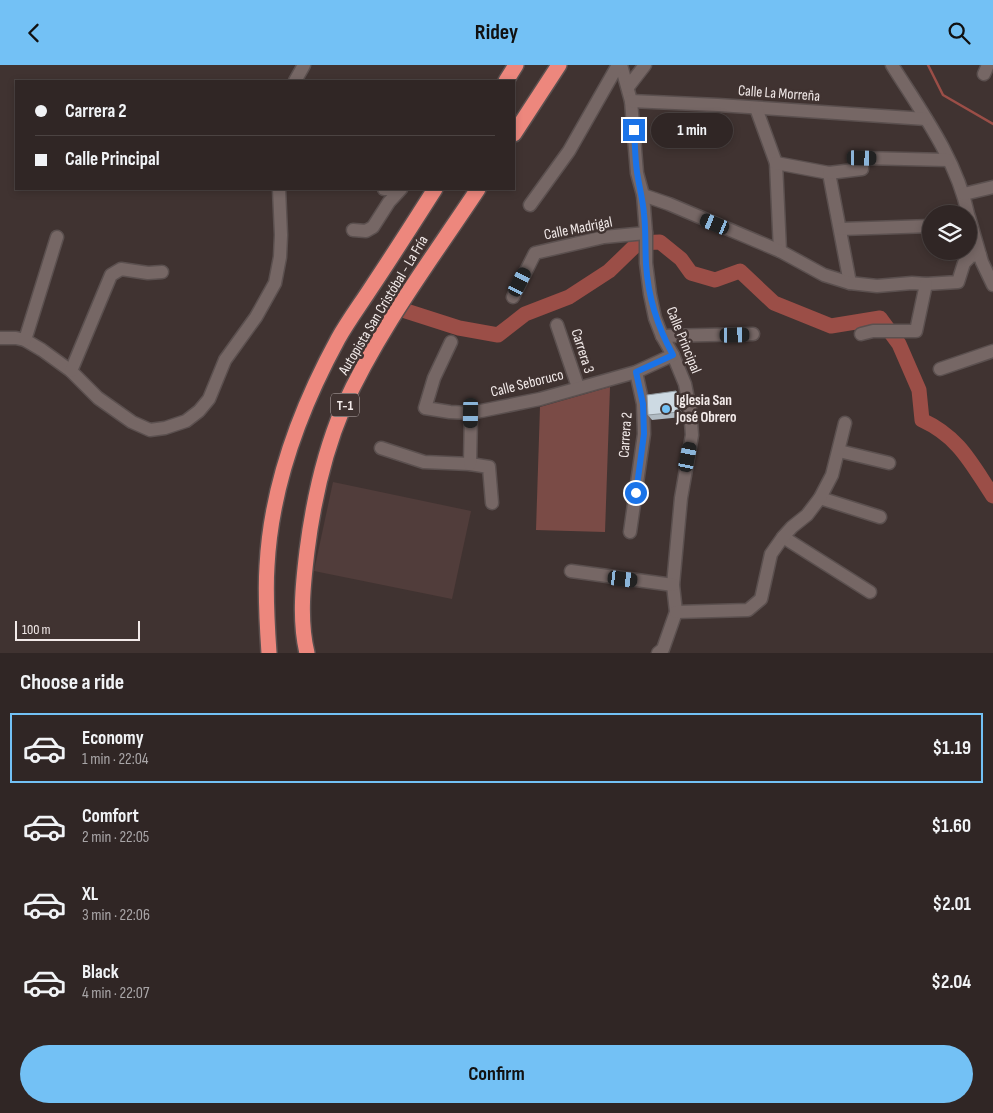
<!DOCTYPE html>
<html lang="en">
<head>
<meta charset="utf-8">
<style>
  :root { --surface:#302625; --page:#382e2d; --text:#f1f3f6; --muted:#a8a5a7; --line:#4b4342; --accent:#73c1f5 }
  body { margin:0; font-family:"Sofia Sans Condensed",sans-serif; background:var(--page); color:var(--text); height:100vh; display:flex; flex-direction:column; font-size:19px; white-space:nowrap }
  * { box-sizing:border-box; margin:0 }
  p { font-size:16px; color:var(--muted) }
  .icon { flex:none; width:28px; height:28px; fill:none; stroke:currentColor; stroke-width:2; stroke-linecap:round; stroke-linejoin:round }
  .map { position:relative; height:588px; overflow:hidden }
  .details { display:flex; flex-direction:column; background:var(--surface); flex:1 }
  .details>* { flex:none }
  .hud { position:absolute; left:15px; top:15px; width:500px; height:110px; border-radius:0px; box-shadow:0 2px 8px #0003,0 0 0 1px var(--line); display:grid; align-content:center; height:110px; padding:0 20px; background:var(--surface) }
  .controls { position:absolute; left:922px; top:140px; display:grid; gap:10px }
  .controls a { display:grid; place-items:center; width:55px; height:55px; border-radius:50%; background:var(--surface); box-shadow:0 2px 8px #0003,0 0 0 1px var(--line); font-size:25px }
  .scale { position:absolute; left:15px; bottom:12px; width:125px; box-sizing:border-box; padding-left:5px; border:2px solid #f2eae9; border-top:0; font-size:14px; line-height:18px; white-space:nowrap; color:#f2eae9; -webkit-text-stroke:4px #403331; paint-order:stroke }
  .end { position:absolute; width:22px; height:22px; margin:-11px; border:6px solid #1a73e8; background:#fff; box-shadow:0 0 0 2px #fff }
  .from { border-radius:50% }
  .bubble { position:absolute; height:35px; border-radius:18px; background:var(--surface); box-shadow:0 2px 8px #0003,0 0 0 1px var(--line); font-size:16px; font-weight:700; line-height:35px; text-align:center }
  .car { position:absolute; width:15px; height:30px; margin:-15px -8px; border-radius:6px; box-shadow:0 0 4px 1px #0007; background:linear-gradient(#222 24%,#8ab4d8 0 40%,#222 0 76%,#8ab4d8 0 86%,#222 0) }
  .hud b { display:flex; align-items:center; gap:18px; height:48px; font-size:19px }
  .hud b+b { border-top:1px solid var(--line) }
  .hud i { width:12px; height:12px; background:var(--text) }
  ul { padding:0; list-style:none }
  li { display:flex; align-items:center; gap:15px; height:70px; margin:0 10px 8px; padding:0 10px; border:2px solid transparent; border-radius:0px }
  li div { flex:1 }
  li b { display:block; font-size:19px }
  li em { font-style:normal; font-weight:700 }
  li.active { border-color:var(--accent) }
  li>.icon { width:45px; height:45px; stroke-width:1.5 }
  h2 { padding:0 20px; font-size:22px; line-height:60px }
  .button { display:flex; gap:10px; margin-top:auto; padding:10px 20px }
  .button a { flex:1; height:58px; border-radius:30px; background:var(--accent); color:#111; font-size:20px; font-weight:700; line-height:58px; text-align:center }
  header { display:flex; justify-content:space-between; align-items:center; height:65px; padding:0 20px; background:var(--accent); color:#111; font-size:22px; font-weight:700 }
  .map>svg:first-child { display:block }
  .built { fill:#513d3b }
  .green { fill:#7a4b46 }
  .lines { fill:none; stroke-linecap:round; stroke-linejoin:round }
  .stream { stroke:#9b4e47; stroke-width:2.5 }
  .river { stroke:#9b4e47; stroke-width:15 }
  .minor-casing { stroke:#5b504f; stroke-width:15 }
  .highway-casing { stroke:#5b504f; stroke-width:18 }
  .minor { stroke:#766765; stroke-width:12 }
  .highway { stroke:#ed877d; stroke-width:15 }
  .wall { fill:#b0bbc3 }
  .shaded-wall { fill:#90999f }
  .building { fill:#cddae3; stroke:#90999f }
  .route { stroke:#1a73e8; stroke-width:6 }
  .poi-dot { fill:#73c1f5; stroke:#403331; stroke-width:2 }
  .labels { text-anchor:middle; stroke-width:5; stroke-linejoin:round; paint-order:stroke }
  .shield { fill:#403331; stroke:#bdb3b2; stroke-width:1 }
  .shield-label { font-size:14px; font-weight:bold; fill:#f2eae9 }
  .street-label { font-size:15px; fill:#f2eae9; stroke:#403331 }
  .poi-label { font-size:15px; font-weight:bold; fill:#f2eae9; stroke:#403331; text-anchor:start }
</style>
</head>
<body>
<header><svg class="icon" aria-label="back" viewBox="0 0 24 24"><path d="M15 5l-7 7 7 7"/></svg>Ridey<svg class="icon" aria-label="search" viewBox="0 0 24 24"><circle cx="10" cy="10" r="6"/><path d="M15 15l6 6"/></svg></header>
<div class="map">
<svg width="993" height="588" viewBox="0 0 993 588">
  <rect width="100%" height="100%" fill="#403331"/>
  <!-- built -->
  <path class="built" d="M 333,417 L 471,446 L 452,534 L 314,506 Z"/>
  <!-- green -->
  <path class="green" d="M 610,322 L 605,467 L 536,465 L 540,342 Z"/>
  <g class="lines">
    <!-- stream -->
    <path class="stream" d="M 928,0 L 943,30 L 993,59"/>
    <!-- river -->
    <path class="river" d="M 406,246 L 459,263 L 498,270 L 525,249 L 569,232 L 609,206 L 638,178 L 660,177 L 681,194 L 691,208 L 715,215 L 740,206 L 774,238 L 831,261 L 880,253 L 899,279 L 919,325 L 922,355 C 959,372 971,398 993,431"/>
    <!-- minor casing -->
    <g class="minor-casing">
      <g id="minor">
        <path d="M 621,0 L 631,36 L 637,108 L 643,130 L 646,168 L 646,198 L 650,229 L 655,253 L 662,271 L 673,290 L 685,319 L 690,344 L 692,370 L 681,433 L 673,520 L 676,547 L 663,584 L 658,588"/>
        <path d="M 892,0 C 921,46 957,95 968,149"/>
        <path d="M 984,9 L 988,0"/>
        <path d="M 295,16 L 304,0"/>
        <path d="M 628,22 L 645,0"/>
        <path d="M 631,36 L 718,40 L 926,54"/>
        <path d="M 756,43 L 776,98 L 780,186"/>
        <path d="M 776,98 L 829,108 L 850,218"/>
        <path d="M 829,108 L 862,104 L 862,93 L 948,95"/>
        <path d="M 384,124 L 389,124"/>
        <path d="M 964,129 L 993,122"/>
        <path d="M 643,130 L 669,139 L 780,186 L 824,210 L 850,218 L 877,221 L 912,218 L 926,219 L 958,217 L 964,198 L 971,191 L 980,190"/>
        <path d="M 530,140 L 569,86 L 618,0"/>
        <path d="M 969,152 L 982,197 L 993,220"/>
        <path d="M 841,164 L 931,161"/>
        <path d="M 353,165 L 366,166 L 373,162 L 389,137 L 401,124"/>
        <path d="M 513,232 L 535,188 L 604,172 L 646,168"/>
        <path d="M 557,260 L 578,322"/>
        <path d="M 861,269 L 873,266 L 916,266 L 926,219"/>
        <path d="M 662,271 L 753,269"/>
        <path d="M 0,273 L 16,273 L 25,275 L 42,285 L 71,306 L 98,333 L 132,357 L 150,365 L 165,363 L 186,356 L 199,346 L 209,334 L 225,295 L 256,252 L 275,218 L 280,192 L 281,170 L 279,124"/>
        <path d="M 25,275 L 57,172"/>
        <path d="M 451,277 L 434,313 L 425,343 L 450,347 L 471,348 L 540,334 L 636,307 L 673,290"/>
        <path d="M 940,304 L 993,286"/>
        <path d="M 71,306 L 111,210 L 121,204 L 148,208 L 162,207"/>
        <path d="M 381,383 L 424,397 L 470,399 L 489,402 L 492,438"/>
        <path d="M 839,386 L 889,398"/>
        <path d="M 470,399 L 471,348"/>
        <path d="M 820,433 L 880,452"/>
        <path d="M 630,467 L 644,369 L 643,339 L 636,307"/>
        <path d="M 783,472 L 870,527"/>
        <path d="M 571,506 L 673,520"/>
        <path d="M 676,547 L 748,545 L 761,534 L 771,489 L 783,472 L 792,462 L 807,450 L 820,433 L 832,410 L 845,358"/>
      </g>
    </g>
    <!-- highway casing -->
    <g class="highway-casing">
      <g id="highway">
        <path d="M 506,16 L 516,0"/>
        <path d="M 514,69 L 559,0"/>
        <path d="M 269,588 C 267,559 265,530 267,501 C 271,422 301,342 338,274 C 348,256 360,240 371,223 C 393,190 414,157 435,124"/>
        <path d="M 307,588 C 299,555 303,519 307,486 C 313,438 324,388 343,343 C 378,265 431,195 478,124"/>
      </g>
    </g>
    <!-- minor -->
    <use href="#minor" class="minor"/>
    <!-- highway -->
    <use href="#highway" class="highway"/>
  </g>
  <!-- wall -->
  <path class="wall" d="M 676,326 L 679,332 L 682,352 L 652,355 L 648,350 Z"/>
  <!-- shaded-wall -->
  <path class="shaded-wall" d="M 676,326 L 679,332 L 682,352 L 679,347 Z"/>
  <!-- building -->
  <path class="building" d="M 676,326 L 679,347 L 648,350 L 647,330 Z"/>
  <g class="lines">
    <!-- route -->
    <path class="route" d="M 634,65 C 635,79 635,93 637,107 C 639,121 643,135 644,149 C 646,166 645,182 646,199 C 648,232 657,261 673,290 L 636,307 L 643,339 L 644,369 L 636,428"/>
  </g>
  <!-- markers -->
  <circle class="poi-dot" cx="666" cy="344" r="5"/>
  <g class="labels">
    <!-- shield labels -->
    <rect class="shield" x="331" y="328.5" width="28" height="23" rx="4"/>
    <g class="shield-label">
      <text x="345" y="345">T-1</text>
    </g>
    <!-- street labels -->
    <g class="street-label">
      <text transform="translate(779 28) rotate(4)" y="5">Calle La Morreña</text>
      <text transform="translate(578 163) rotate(-11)" y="5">Calle Madrigal</text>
      <text transform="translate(383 240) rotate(-59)" y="5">Autopista San Cristóbal - La Fría</text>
      <text transform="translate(684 275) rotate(68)" y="5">Calle Principal</text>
      <text transform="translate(583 286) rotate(72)" y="5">Carrera 3</text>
      <text transform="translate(527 318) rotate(-14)" y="5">Calle Seboruco</text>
      <text transform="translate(625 370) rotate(-86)" y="5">Carrera 2</text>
    </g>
    <!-- poi labels -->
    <g class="poi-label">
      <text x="676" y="340">Iglesia San<tspan x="676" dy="17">José Obrero</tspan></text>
    </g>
  </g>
</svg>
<div class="controls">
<a><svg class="icon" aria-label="layers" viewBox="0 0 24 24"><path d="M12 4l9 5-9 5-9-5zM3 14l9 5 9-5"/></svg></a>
</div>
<div class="scale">100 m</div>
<i class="end from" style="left:636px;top:428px"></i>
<i class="end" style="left:634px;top:65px"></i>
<div class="bubble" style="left:651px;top:48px;width:82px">1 min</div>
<i class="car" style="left:862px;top:93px;rotate:91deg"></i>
<i class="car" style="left:715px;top:159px;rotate:292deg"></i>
<i class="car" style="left:520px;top:217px;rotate:27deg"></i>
<i class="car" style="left:735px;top:270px;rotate:89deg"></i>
<i class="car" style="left:471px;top:348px;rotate:181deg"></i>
<i class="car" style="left:688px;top:392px;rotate:11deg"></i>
<i class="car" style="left:623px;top:514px;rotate:97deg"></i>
<div class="hud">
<b><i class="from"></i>Carrera 2</b>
<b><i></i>Calle Principal</b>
</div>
</div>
<section class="details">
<h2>Choose a ride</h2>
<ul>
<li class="active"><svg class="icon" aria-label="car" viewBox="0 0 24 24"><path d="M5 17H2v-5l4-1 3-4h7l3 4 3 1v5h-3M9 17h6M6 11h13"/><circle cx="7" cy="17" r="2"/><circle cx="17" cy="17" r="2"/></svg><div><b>Economy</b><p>1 min · 22:04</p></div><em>$1.19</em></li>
<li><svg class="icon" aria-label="car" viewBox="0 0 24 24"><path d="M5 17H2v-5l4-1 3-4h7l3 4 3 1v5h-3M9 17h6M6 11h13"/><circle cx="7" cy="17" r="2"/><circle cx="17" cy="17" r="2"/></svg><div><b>Comfort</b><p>2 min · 22:05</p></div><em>$1.60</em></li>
<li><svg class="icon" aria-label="car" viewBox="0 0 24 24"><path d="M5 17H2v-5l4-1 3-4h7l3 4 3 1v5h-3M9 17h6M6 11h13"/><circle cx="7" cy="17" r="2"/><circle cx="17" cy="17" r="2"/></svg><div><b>XL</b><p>3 min · 22:06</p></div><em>$2.01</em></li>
<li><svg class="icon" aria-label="car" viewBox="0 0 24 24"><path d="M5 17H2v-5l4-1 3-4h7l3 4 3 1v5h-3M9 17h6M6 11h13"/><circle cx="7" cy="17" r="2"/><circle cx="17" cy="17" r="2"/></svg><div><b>Black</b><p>4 min · 22:07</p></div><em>$2.04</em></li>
</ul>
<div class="button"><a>Confirm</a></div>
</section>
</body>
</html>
